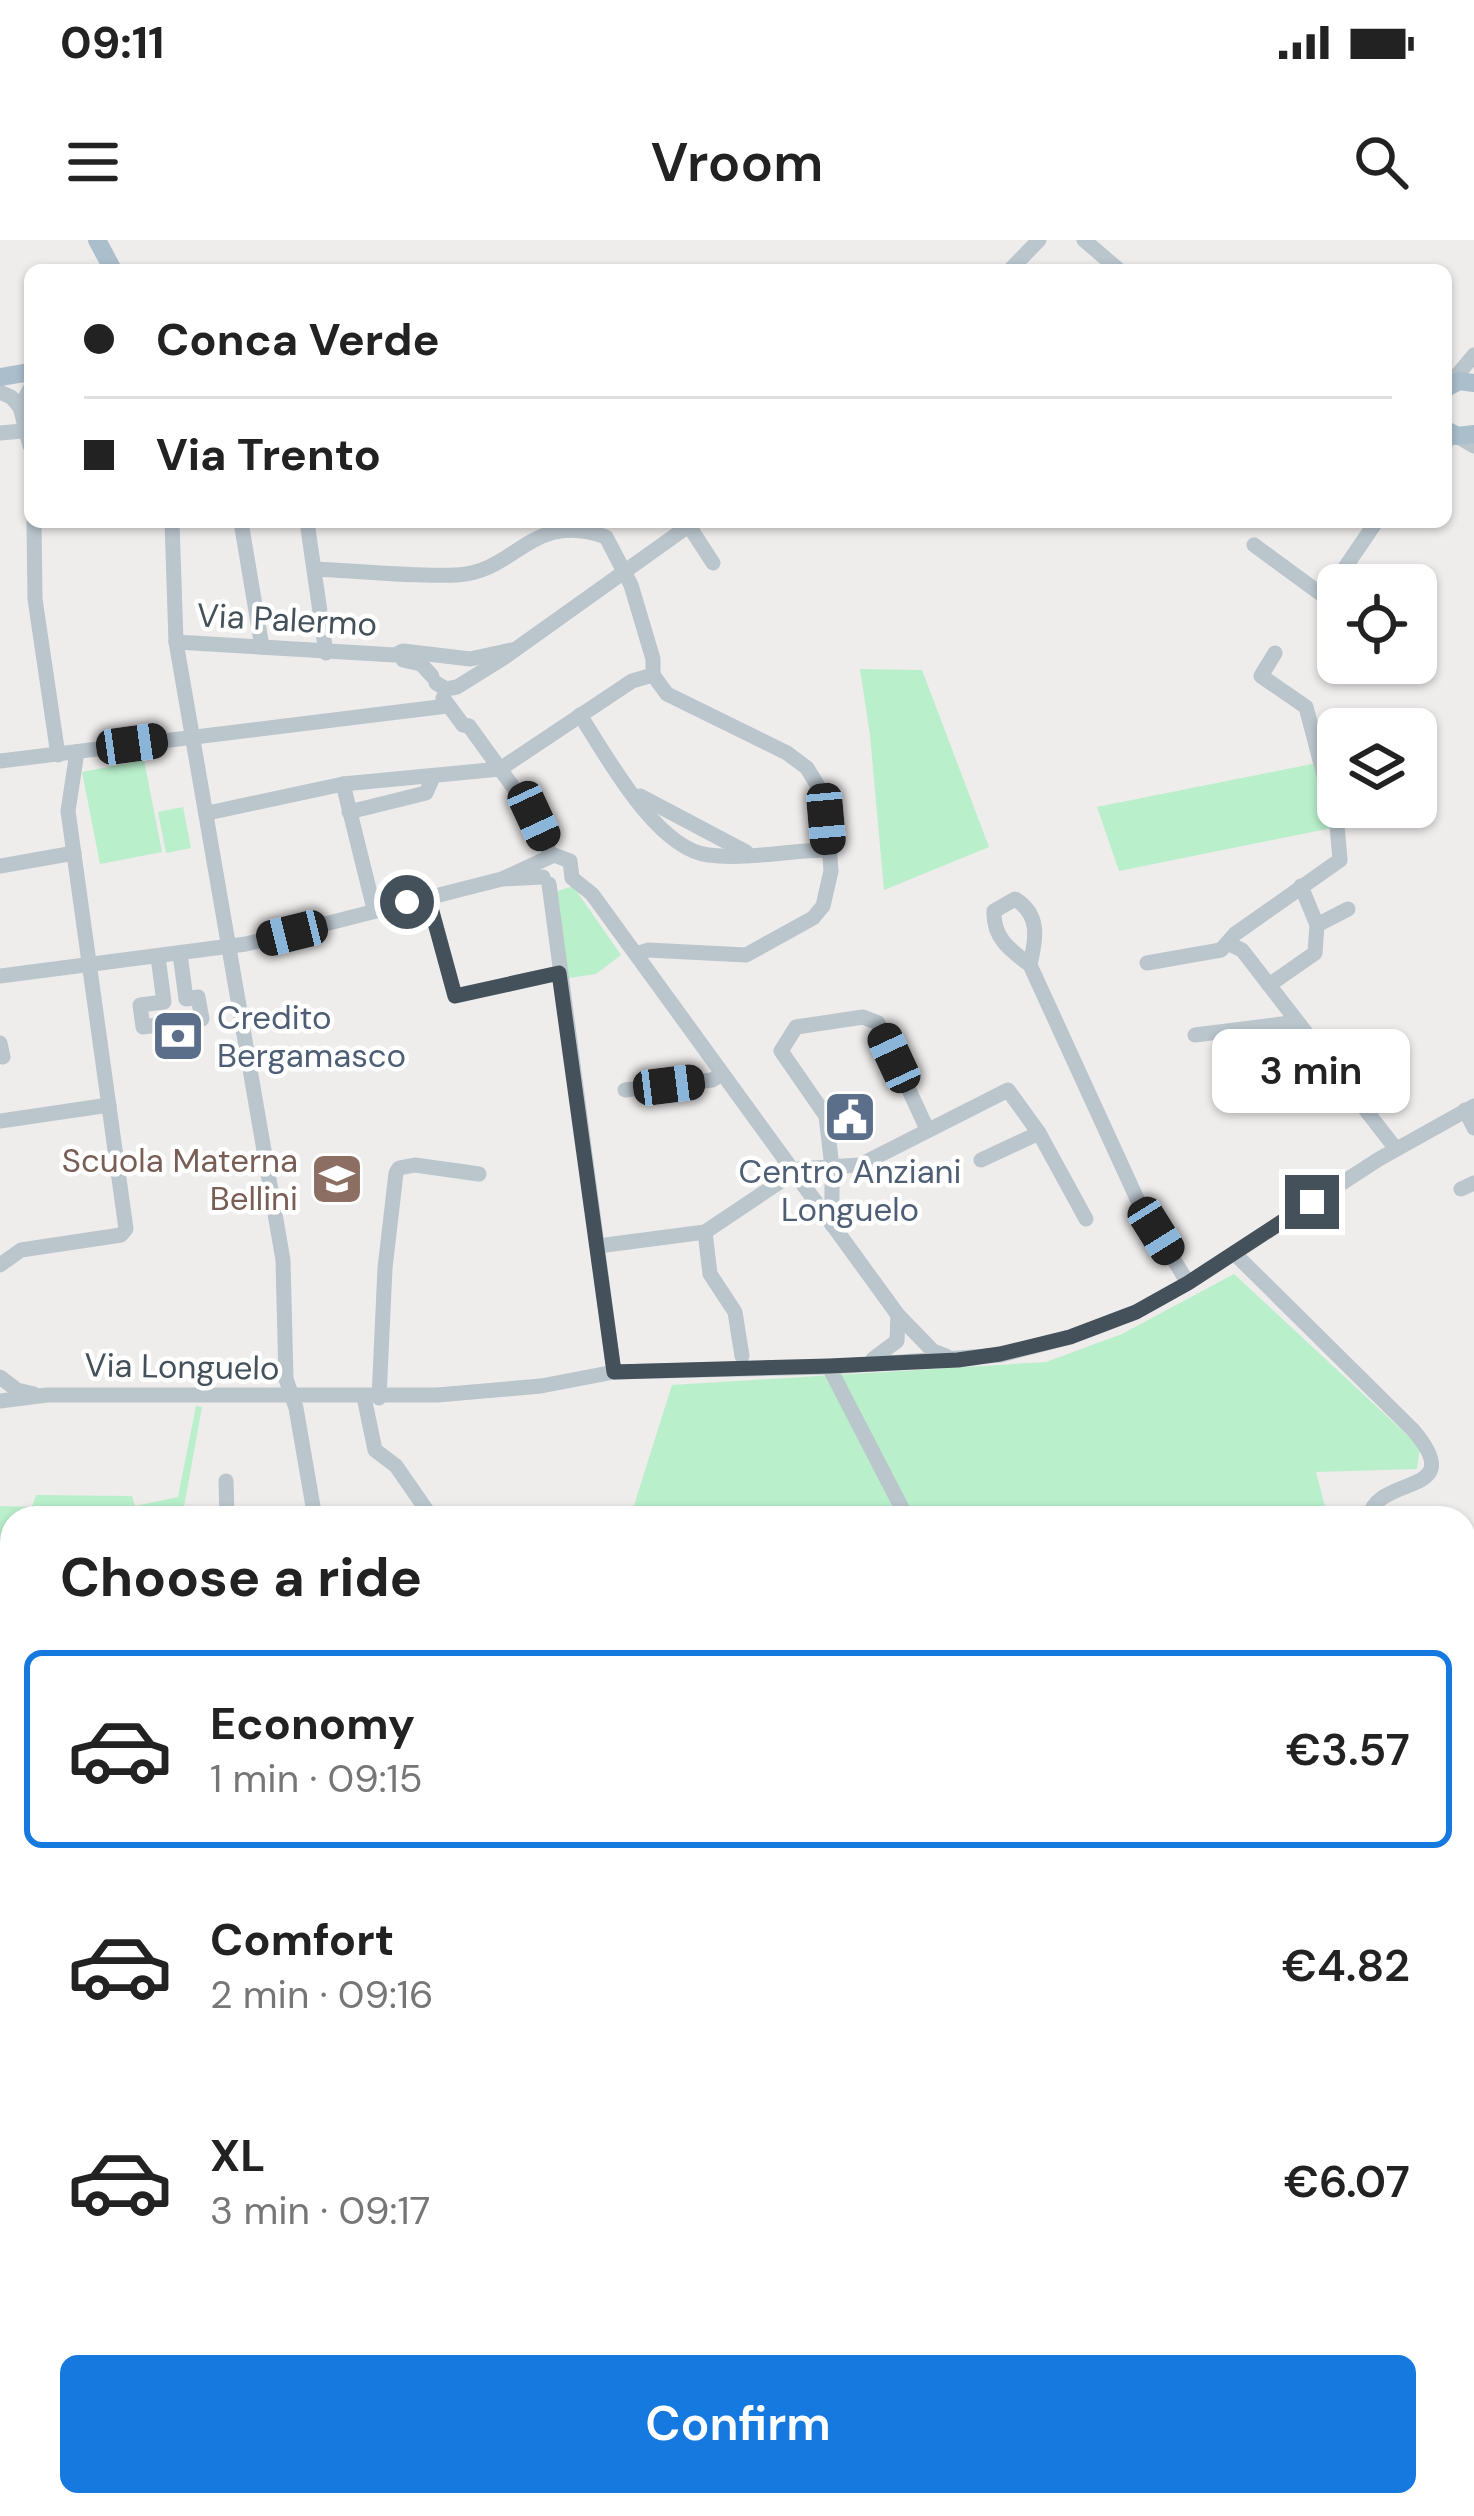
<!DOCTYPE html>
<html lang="en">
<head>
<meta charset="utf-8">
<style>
  :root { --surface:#fff; --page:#f2f2f2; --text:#222; --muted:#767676; --line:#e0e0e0; --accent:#1679df }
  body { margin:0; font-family:"DM Sans",sans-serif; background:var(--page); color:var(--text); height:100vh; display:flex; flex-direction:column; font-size:45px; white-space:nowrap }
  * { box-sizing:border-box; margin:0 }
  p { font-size:39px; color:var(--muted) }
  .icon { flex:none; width:66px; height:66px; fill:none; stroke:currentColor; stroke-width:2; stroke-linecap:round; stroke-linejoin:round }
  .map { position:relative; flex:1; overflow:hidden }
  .panel { position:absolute; left:0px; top:1266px; width:1476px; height:1011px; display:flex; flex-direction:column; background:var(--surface); border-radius:36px 36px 0 0; box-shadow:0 3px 9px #0004 }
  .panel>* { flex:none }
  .banner { position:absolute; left:24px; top:24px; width:1428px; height:264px; border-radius:18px; box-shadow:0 3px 9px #0004; display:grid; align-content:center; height:264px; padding:0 60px; background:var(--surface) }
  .buttons { position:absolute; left:1317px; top:324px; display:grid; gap:24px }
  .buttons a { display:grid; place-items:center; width:120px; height:120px; border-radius:18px; background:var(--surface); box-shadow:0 3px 9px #0004; font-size:60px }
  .end { position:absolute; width:54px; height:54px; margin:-27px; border:15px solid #45515a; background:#fff; box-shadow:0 0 0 6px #fff }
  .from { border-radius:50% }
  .bubble { position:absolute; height:84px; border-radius:18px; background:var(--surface); box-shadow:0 3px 9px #0004; font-size:39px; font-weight:600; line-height:84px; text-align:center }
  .car { position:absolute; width:36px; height:72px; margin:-36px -18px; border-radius:15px; box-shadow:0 0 9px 3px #0007; background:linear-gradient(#222 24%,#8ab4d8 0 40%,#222 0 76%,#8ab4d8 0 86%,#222 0) }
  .banner b { display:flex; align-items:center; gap:42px; height:114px; font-size:45px }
  .banner b+b { border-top:3px solid var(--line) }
  .banner i { width:30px; height:30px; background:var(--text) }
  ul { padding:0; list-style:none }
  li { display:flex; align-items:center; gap:36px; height:198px; margin:0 24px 18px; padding:0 36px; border:6px solid transparent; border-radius:18px }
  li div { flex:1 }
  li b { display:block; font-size:45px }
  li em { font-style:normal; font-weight:600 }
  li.selected { border-color:var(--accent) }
  li>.icon { width:108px; height:108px; stroke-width:1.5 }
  h2 { padding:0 60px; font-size:54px; line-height:144px }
  .action { display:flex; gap:24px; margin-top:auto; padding:24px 60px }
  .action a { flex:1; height:138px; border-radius:18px; background:var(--accent); color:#fff; font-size:48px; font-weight:600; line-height:138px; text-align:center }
  .status { display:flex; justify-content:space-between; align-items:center; height:84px; padding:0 60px; background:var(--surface); direction:ltr }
  .status svg { height:33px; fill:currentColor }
  header { display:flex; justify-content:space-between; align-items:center; height:156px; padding:0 60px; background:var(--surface); font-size:54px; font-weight:600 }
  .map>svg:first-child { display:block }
  .green { fill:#b9efcb }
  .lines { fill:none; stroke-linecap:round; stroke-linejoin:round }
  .stream { stroke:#85dcec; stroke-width:3 }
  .minor { stroke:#bac5cc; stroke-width:15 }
  .major { stroke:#abbecc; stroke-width:18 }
  .route { stroke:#45515a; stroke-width:15 }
  .labels { text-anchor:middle; stroke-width:9; stroke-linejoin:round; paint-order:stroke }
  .street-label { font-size:33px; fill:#45515a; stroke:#fff }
  .service-label { font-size:33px; fill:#4e5e75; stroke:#fff; text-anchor:start }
  .education-label { font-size:33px; fill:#785e54; stroke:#fff; text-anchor:end }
</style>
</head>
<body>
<div class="status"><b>09:11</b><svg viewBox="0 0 49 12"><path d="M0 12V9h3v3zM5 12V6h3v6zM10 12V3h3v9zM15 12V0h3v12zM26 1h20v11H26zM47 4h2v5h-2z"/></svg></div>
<header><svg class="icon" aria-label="menu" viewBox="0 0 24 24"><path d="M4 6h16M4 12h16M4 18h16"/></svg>Vroom<svg class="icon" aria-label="search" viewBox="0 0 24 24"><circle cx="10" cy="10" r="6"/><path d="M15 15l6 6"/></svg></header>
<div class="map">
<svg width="1474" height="2276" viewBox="0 0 1474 2276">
  <rect width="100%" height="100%" fill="#efecec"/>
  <!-- green -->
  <g class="green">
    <path d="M 860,429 L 922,430 L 989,607 L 884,650 L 870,495 Z"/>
    <path d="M 144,520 L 162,612 L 100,624 L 82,532 Z"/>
    <path d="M 1317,523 L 1332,588 L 1119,631 L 1097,567 Z"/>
    <path d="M 183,567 L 191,608 L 166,613 L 158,572 Z"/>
    <path d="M 573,646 L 621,715 L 596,734 L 569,738 L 555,652 Z"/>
    <path d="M 1234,1034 L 1420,1207 L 1417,1229 L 1316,1232 L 1328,1278 L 630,1278 L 672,1145 L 1046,1122 L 1122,1094 Z"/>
    <path d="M 196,1166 L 202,1167 L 182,1278 L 12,1278 L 12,1305 L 0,1305 L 0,1266 L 32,1267 L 36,1255 L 132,1256 L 135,1266 L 178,1257 Z"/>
  </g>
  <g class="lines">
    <!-- stream -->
    <path class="stream" d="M 468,2276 L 474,2265"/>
    <!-- minor -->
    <g class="minor">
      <path d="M 1084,0 L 1119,30"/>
      <path d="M 1010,30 L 1039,0"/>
      <path d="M 1448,146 L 1474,115"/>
      <path d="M 30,149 L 20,167 L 30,206"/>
      <path d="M 0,152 L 11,157 L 20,167"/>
      <path d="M 0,193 L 23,191"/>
      <path d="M 1446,200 L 1457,196 L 1474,206"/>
      <path d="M 34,282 L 35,359 L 58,515"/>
      <path d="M 172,282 L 176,402 L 283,1020 L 286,1139 L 296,1168 L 315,1278"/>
      <path d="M 241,282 L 262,407"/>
      <path d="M 307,282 L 326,413"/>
      <path d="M 689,286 L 713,323"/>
      <path d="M 1254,305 L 1325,357 L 1376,282"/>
      <path d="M 315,329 C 361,331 410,337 457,335 C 517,332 531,270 606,297 L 631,345 L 653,419 L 653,435 L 667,454 L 787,513 L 807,528 L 821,551 L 827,579 L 831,631 L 823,666 L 813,678 L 746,715 L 648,710 L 636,714"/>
      <path d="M 176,402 L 395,415 L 403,411 L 470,419 L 511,410"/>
      <path d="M 403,420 L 421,424 L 432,436"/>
      <path d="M 436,443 L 446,449 L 457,447 L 502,419 L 694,282"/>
      <path d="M 443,458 L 463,485 L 469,486 L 534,576 L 551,616"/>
      <path d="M 580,475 C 607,517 656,608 708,615 C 748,620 789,610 829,610"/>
      <path d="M 0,521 L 447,466"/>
      <path d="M 343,544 L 374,669"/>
      <path d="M 640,556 L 746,612"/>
      <path d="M 349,572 L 426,553 L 433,537"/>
      <path d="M 208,573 L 343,544 L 500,529 L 632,441 L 653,435"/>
      <path d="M 0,626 L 74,613"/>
      <path d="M 502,639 L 554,615 L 570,621 L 572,638 L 592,654 L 898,1075 L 933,1111 L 946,1116"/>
      <path d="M 549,644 L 614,1132"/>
      <path d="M 428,657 L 455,756 L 559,733"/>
      <path d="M 1317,685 L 1348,669"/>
      <path d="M 1229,704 L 1242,710 L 1396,909"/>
      <path d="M 158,717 L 164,762 L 140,765 L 143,787 L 202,779 L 198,757 L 186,759 L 180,714"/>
      <path d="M 1147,723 L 1221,710 L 1235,694 L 1340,620 L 1337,585 L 1306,467 L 1261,436 L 1275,413"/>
      <path d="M 1030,725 C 1036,699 1041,675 1015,659 L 994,671 C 993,698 1010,710 1030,725 L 1138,961 L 1188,1043"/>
      <path d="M 0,736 L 246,704 L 502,639 L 543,637"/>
      <path d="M 1269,745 L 1315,713 L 1317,685 L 1301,646"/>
      <path d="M 1195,795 L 1297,782"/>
      <path d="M 0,803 L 3,817"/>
      <path d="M 625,850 L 712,840 L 722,834"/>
      <path d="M 1465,870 L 1474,888"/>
      <path d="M 0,881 L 109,865"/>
      <path d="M 981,920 L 1039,893"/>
      <path d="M 1461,949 L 1474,943"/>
      <path d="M 832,985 L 832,927 L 826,876 L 781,811 L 796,787 L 863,777 L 878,783 L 927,889"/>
      <path d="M 705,992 L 710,1034 L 735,1072 L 742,1116"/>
      <path d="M 598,1006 L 705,992 L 799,929 L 860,925 L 1008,850 L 1039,893 L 1086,979"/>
      <path d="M 1234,1013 L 1413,1190 C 1471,1258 1376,1233 1369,1278"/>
      <path d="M 0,1025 L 21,1010 L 121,995 L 126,989 L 68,571 L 77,512"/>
      <path d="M 873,1119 L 897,1101 L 898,1075"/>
      <path d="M 829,1127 L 907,1278"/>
      <path d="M 0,1137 L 17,1150 L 34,1154"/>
      <path d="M 364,1157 L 375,1210 L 396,1226 L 432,1278"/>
      <path d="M 379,1158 L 385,1028 L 396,933 L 399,928 L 415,925 L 479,934"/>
      <path d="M 0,1161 L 47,1155 L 437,1155 L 541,1146 L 614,1132 L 829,1127 L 1001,1115 L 1070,1097 L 1136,1072 L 1188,1043 L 1379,919 L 1474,866"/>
      <path d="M 226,1241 L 227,1278"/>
      <path d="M 1464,1318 L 1474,1315"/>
      <path d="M 0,1460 L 12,1460"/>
      <path d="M 1464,1518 L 1474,1544"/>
      <path d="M 0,2195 L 12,2197"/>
      <path d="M 0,2256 L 12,2244"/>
      <path d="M 266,2265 L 274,2276"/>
      <path d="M 834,2276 L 849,2265"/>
      <path d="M 1096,2276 L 1103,2265"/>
    </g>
    <!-- major -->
    <g class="major">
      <path d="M 97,0 L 113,30"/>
      <path d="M 0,137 L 30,132"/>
      <path d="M 1446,148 L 1459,141 L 1474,143"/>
      <path d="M 1446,190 L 1457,196 L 1474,194"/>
    </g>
  </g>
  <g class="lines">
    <!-- route -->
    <path class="route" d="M 407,662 L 428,657 L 455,756 L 559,733 L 614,1132 L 829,1126 L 958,1120 L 1000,1114 L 1070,1097 L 1136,1072 L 1188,1043 L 1312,962"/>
  </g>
  <!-- icons -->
  <defs>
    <g id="bank-square" transform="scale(2.7)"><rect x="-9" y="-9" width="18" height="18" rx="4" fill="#5c6f8a" stroke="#fff"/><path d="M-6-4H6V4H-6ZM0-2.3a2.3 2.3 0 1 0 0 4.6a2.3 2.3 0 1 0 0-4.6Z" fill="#fff"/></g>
    <g id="civic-square" transform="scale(2.7)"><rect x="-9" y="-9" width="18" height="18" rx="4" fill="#5c6f8a" stroke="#fff"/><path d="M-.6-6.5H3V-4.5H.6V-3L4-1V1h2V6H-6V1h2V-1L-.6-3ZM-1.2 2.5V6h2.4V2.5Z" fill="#fff"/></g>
    <g id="school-square" transform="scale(2.7)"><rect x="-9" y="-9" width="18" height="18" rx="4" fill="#8d6e63" stroke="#fff"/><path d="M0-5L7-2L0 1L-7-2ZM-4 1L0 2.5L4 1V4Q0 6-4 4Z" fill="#fff"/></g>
  </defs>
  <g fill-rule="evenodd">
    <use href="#bank-square" x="178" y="796"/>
    <use href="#civic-square" x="850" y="877"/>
    <use href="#school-square" x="337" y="939"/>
  </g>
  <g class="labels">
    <!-- street labels -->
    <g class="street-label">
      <text transform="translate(287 379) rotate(3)" y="12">Via Palermo</text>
      <text transform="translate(182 1126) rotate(1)" y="12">Via Longuelo</text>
    </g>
    <!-- service labels -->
    <g class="service-label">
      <text x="217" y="789">Credito<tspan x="217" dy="38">Bergamasco</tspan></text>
      <text x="850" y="943" text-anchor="middle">Centro Anziani<tspan x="850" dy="38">Longuelo</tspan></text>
    </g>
    <!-- education labels -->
    <g class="education-label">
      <text x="298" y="932">Scuola Materna<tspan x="298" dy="38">Bellini</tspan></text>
    </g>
  </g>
</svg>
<div class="buttons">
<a><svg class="icon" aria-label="locate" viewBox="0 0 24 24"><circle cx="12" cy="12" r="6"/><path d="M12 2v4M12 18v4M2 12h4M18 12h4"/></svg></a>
<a><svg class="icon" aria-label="layers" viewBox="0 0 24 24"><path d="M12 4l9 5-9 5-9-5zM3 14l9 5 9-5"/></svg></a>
</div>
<i class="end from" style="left:407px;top:662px"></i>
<i class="end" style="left:1312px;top:962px"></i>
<div class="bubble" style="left:1212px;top:789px;width:198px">3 min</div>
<i class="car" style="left:132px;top:504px;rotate:82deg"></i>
<i class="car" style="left:534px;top:576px;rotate:155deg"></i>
<i class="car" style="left:826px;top:579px;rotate:175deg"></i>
<i class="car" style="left:292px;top:693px;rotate:256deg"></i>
<i class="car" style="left:894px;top:818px;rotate:335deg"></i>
<i class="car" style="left:669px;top:845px;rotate:83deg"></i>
<i class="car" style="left:1156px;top:991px;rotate:148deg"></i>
<div class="banner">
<b><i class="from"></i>Conca Verde</b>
<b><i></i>Via Trento</b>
</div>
<section class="panel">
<h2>Choose a ride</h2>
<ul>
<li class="selected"><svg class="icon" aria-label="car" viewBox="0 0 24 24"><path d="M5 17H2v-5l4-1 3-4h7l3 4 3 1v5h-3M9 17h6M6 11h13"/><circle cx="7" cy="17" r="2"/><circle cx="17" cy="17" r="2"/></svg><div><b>Economy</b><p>1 min · 09:15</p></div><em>€3.57</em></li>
<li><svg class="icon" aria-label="car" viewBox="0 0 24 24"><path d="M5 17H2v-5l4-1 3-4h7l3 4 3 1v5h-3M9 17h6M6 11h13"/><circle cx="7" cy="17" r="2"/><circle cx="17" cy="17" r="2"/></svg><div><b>Comfort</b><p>2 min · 09:16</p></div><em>€4.82</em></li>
<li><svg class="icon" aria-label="car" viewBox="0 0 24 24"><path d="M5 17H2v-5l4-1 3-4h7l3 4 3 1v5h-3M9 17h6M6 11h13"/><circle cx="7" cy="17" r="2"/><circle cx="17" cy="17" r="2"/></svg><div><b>XL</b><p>3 min · 09:17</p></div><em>€6.07</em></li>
</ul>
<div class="action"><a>Confirm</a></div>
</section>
</div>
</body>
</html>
